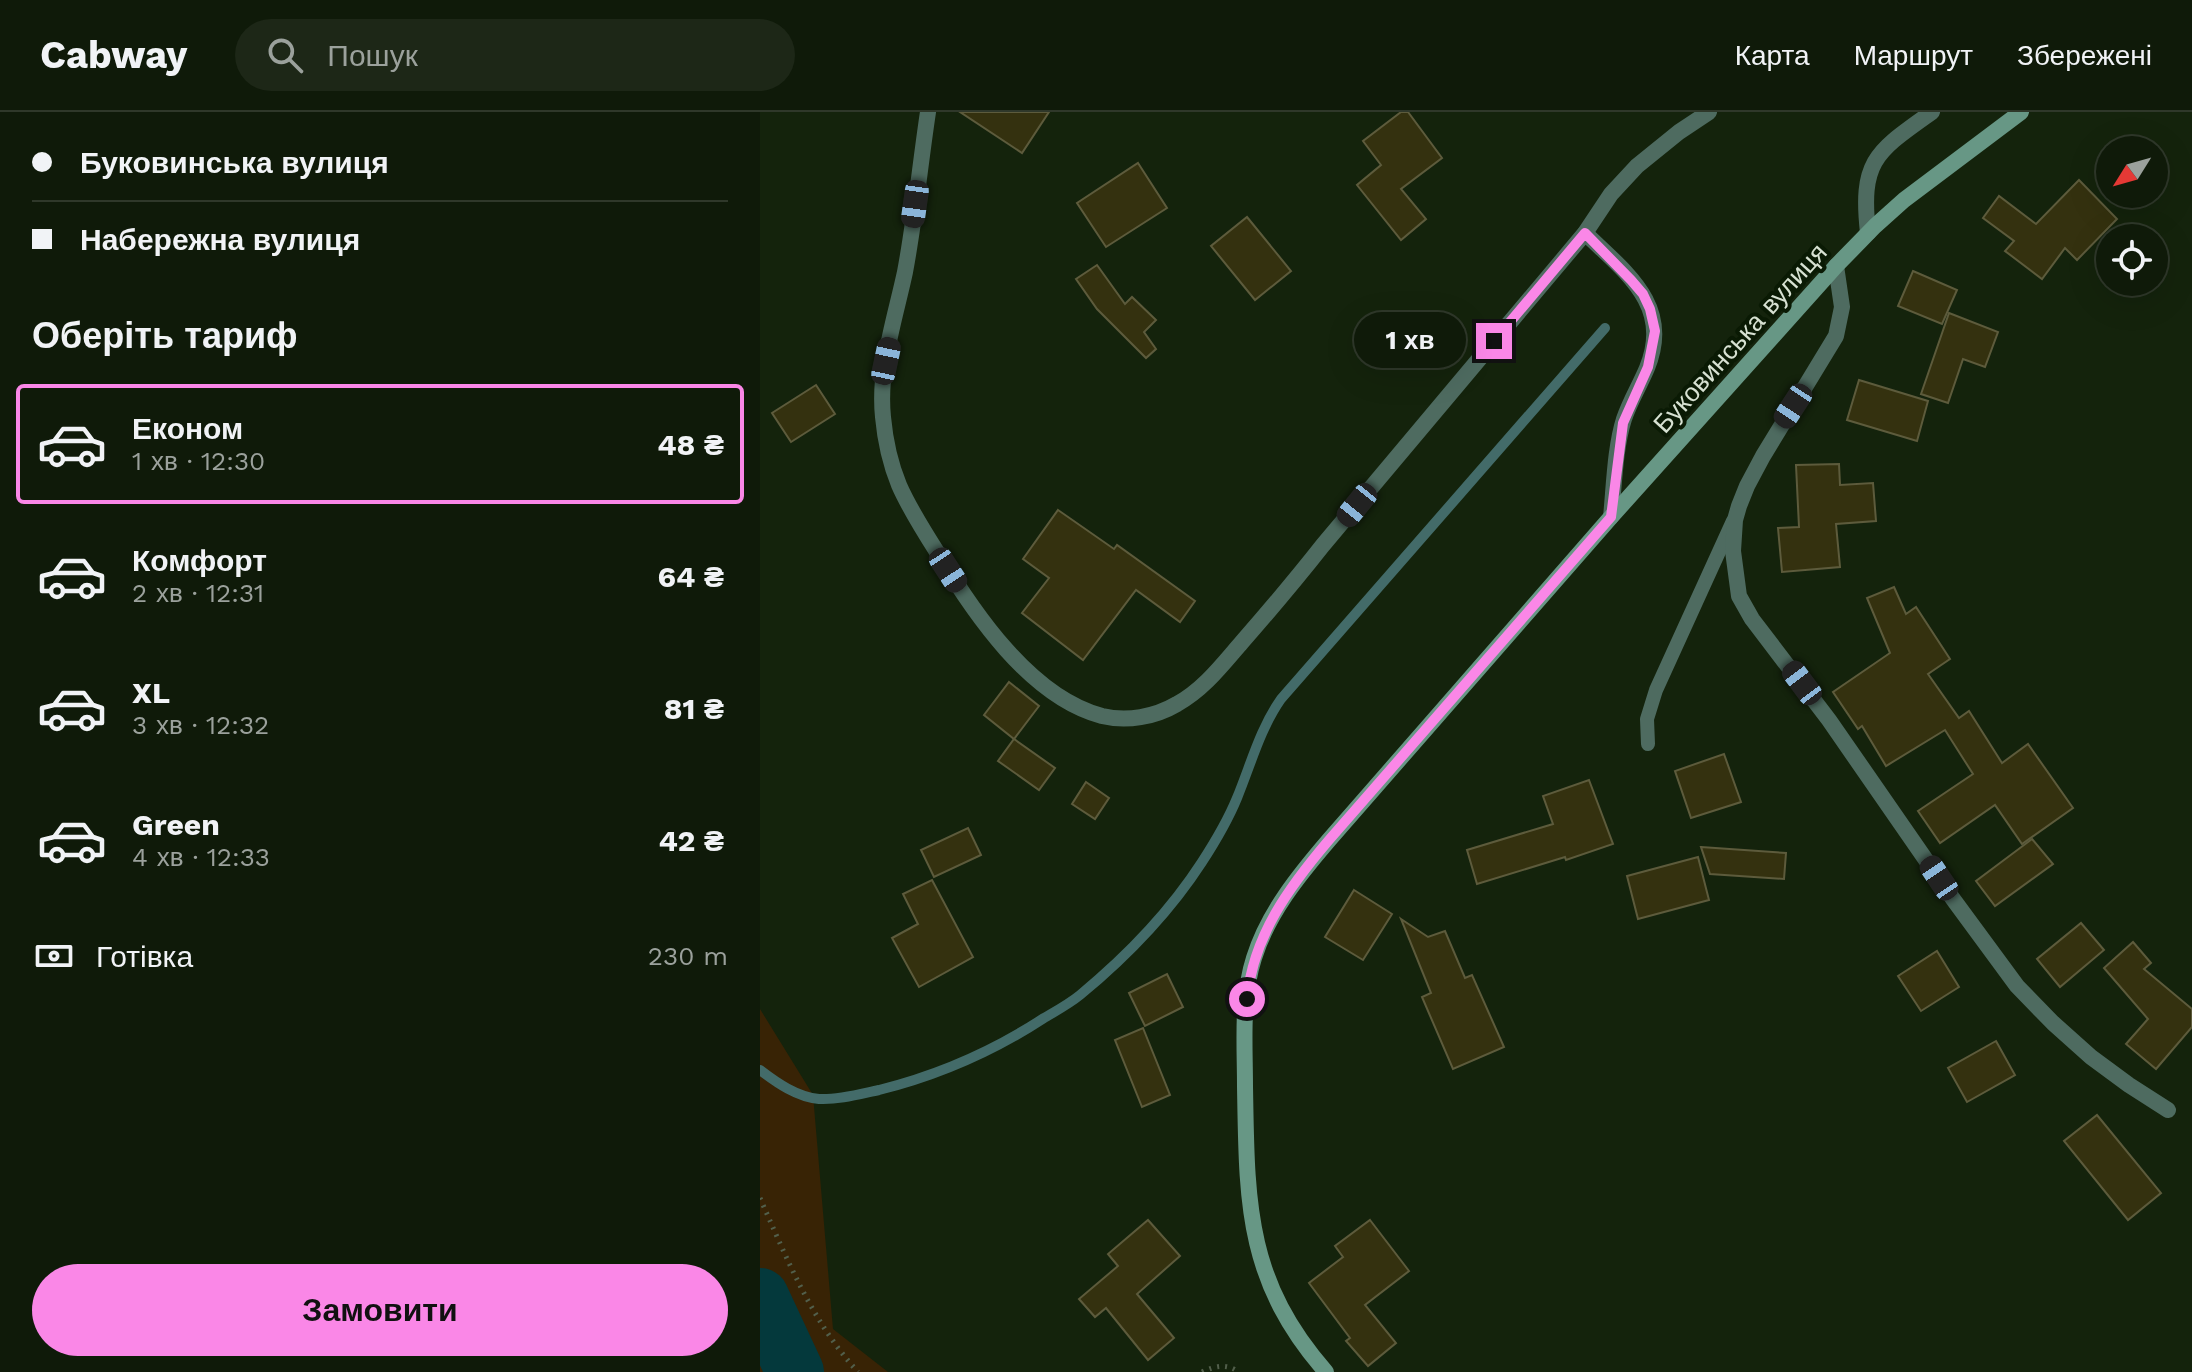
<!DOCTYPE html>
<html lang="uk">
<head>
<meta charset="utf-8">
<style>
  :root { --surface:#0f1a09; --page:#1d2717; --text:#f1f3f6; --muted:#9ba19c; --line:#2f382a; --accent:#fa87e7 }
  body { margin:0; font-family:"Work Sans",sans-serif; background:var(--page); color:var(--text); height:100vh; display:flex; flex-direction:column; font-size:30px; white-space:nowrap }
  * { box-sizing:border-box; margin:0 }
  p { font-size:26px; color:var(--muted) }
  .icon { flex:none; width:44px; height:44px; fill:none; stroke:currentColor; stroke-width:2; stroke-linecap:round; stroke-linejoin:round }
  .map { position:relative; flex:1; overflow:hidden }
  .side { display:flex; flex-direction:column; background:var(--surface); width:760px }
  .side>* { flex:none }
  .banner { display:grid; align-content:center; height:176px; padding:0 32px; background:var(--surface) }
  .needle { width:52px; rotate:233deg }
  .fabs { position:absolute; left:1336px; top:24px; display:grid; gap:16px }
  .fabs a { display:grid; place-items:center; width:72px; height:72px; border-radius:50%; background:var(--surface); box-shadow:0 8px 32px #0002,0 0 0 2px var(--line); font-size:40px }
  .end { position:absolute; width:36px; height:36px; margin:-18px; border:10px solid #fa87e7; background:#111; box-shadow:0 0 0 4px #111 }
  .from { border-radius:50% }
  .bubble { position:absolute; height:56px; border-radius:28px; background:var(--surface); box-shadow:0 8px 32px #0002,0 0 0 2px var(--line); font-size:26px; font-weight:700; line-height:56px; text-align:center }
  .car { position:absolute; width:24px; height:48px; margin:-24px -12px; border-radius:10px; box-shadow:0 0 6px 2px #0007; background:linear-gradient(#222 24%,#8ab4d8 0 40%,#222 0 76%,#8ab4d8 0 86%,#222 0) }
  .banner b { display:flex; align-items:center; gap:28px; height:76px; font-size:30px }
  .banner b+b { border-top:2px solid var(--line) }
  .banner i { width:20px; height:20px; background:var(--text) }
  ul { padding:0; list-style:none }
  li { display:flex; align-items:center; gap:24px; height:120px; margin:0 16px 12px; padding:0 16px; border:4px solid transparent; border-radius:8px }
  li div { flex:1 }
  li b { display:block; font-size:30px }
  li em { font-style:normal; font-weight:700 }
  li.on { border-color:var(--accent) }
  li>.icon { width:72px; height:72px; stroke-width:1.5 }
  h2 { padding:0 32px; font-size:36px; line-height:96px }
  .pay { display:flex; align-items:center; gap:20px; height:88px; padding:0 32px; font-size:30px }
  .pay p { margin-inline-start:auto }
  .cta { display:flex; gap:16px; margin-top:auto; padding:16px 32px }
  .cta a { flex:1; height:92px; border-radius:48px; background:var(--accent); color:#111; font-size:32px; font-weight:700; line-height:92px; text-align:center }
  header { display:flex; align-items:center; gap:48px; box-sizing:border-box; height:112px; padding:0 40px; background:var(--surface); border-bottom:2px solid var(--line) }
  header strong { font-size:38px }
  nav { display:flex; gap:44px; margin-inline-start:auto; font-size:28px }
  .search { width:560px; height:72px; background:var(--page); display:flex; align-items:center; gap:20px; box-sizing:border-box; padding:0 28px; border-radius:44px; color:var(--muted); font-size:30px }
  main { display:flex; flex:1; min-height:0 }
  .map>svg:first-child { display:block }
  .green { fill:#382305 }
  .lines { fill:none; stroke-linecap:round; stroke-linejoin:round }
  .stream { stroke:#436b69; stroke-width:10 }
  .river { stroke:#04393c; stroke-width:58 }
  .building { fill:#34310f; stroke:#5d5b3c; stroke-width:2 }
  .path { stroke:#525f4b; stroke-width:5; stroke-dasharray:2 6; stroke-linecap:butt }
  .lane { stroke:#4e6b60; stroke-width:14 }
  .street { stroke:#4e6b60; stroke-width:16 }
  .secondary { stroke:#679785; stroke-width:16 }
  .route { stroke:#fa87e7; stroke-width:10 }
  .labels { text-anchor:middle; stroke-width:8; stroke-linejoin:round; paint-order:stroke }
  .street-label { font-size:26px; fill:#d7e1d2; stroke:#0a1a04 }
</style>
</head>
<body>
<header>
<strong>Cabway</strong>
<div class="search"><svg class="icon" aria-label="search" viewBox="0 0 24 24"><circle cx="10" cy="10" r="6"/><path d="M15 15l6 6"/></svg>Пошук</div>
<nav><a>Карта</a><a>Маршрут</a><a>Збережені</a></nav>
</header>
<main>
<section class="side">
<div class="banner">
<b><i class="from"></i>Буковинська вулиця</b>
<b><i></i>Набережна вулиця</b>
</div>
<h2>Оберіть тариф</h2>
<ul>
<li class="on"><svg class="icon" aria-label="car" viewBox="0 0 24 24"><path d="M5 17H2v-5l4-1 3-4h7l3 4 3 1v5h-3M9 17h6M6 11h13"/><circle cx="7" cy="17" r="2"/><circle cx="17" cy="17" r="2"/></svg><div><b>Економ</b><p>1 хв · 12:30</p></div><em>48 ₴</em></li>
<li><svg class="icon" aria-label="car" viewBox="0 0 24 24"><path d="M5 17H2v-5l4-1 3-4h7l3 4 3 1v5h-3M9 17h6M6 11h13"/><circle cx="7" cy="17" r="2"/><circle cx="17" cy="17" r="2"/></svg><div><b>Комфорт</b><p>2 хв · 12:31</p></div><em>64 ₴</em></li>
<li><svg class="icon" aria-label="car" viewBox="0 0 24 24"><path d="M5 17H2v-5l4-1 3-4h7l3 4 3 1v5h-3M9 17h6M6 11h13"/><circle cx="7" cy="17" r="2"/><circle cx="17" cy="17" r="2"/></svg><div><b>XL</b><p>3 хв · 12:32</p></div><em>81 ₴</em></li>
<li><svg class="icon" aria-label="car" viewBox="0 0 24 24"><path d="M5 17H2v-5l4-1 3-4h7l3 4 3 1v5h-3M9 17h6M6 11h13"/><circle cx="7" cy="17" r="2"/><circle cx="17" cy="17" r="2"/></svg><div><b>Green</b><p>4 хв · 12:33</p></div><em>42 ₴</em></li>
</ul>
<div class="pay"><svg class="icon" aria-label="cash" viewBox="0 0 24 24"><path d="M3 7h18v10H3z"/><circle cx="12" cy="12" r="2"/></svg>Готівка<p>230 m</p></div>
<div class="cta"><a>Замовити</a></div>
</section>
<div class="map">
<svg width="1432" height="1260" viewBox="0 0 1432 1260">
  <rect width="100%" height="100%" fill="#14230c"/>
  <!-- green -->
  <path class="green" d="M 0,897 L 53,983 L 73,1217 L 128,1260 L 0,1260 Z"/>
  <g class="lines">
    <!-- stream -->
    <path class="stream" d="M 0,958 C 17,971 37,985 59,987 C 79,988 100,982 119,978 C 179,963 232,940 284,906 C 296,899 309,892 320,883 C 366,845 409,801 442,750 C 455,730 468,708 477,686 C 491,652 500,617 521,587 L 845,216"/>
    <!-- river -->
    <path class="river" d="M 0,1185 L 35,1260"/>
  </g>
  <!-- building -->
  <g class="building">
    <path d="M 200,0 L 289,0 L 262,41 Z"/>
    <path d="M 641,0 L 648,0 L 682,46 L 641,77 L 666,107 L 641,128 L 597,73 L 621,53 L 603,29 Z"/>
    <path d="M 378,51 L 407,96 L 346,135 L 317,91 Z"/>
    <path d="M 1319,68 L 1357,107 L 1317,148 L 1305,136 L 1282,167 L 1245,139 L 1254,129 L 1223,106 L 1239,84 L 1276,112 Z"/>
    <path d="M 487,105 L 531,159 L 495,188 L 451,134 Z"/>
    <path d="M 337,153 L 365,192 L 372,185 L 396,208 L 384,220 L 396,237 L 386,246 L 337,197 L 316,167 Z"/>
    <path d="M 1153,159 L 1197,178 L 1182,212 L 1138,194 Z"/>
    <path d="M 1189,201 L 1238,220 L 1225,255 L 1203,247 L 1188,291 L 1161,282 Z"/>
    <path d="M 1099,268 L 1168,289 L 1157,329 L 1087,308 Z"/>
    <path d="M 56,273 L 75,302 L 31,330 L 12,301 Z"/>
    <path d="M 1079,352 L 1080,373 L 1113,371 L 1116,409 L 1076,412 L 1080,455 L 1022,460 L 1018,416 L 1039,415 L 1036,353 Z"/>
    <path d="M 298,398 L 354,437 L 357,433 L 435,489 L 420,510 L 376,478 L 323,548 L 262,501 L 289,466 L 263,447 Z"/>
    <path d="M 1134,475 L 1146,502 L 1156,495 L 1190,547 L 1168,562 L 1199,606 L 1209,599 L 1242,651 L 1268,632 L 1313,696 L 1262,732 L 1235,693 L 1180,731 L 1158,699 L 1213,662 L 1185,618 L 1126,654 L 1102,614 L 1098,617 L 1073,580 L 1130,541 L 1107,486 Z"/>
    <path d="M 249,570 L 279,594 L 254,627 L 224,603 Z"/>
    <path d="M 254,627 L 295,656 L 279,678 L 238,649 Z"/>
    <path d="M 964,642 L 981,690 L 931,706 L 915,659 Z"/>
    <path d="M 829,668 L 853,732 L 806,748 L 805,745 L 717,772 L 707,738 L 793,712 L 783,684 Z"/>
    <path d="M 326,670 L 349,686 L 335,707 L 312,692 Z"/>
    <path d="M 208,716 L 221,743 L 174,765 L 161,738 Z"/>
    <path d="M 1272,727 L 1293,752 L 1235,794 L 1216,769 Z"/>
    <path d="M 941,735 L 1026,741 L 1024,767 L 950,762 Z"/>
    <path d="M 938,745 L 949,788 L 878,807 L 867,764 Z"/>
    <path d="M 172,768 L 213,845 L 159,875 L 132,826 L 158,812 L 143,782 Z"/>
    <path d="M 594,778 L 632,802 L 603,848 L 565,825 Z"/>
    <path d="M 641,807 L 668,825 L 685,819 L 705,866 L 712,863 L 744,935 L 693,957 L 662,885 L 671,881 Z"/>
    <path d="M 1321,811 L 1344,838 L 1300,875 L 1277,847 Z"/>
    <path d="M 1373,830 L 1391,851 L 1384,857 L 1432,897 L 1432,915 L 1396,957 L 1366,932 L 1388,907 L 1344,856 Z"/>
    <path d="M 1177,839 L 1199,875 L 1161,899 L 1138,864 Z"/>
    <path d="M 407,862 L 423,895 L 385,914 L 369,881 Z"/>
    <path d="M 383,916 L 410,983 L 382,995 L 355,928 Z"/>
    <path d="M 1236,929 L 1255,963 L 1207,990 L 1188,956 Z"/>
    <path d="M 1337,1003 L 1401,1081 L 1368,1108 L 1304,1029 Z"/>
    <path d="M 388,1108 L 420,1144 L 377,1182 L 414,1226 L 388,1248 L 346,1196 L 335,1205 L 319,1187 L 358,1154 L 348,1142 Z"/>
    <path d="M 610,1108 L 649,1159 L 605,1193 L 636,1231 L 608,1254 L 586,1229 L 590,1226 L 549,1171 L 583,1145 L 575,1134 Z"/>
  </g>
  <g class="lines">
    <!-- path -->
    <g class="path">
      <path d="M 0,1086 C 27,1147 52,1210 98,1260"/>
      <path d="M 442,1260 C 455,1254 466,1251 479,1260"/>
    </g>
    <!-- lane -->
    <path class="lane" d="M 888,632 L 887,607 L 896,578 L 973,409"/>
    <!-- street -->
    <g class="street">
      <path d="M 168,0 C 160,53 155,107 145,160 C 135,207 118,256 123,305 C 125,327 130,351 139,373 C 149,396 163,418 177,440 C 213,500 270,585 342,604 C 367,610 395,605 417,592 C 444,577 462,553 482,530 C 510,498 537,466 563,433 C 650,329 738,225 825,121 L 851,82 L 877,54 L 919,20 L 949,0"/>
      <path d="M 825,121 C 865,160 913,193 887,256 C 880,273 870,289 864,307 C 855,335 854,375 851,405"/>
      <path d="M 1108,121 C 1100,48 1116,40 1172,0"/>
      <path d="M 1076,154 L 1082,195 L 1076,224 L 1003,344 L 987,374 L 979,394 L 975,408 L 973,439 L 979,484 L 992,507 L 1069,608 L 1193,787 L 1257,874 L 1293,911 L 1331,945 L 1369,973 L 1408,998"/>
    </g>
    <!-- secondary -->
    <path class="secondary" d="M 566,1260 C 485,1168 487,1089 485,974 C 485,932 481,886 494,846 C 508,801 539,763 569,728 L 851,405 L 1076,154 L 1115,114 L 1144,88 L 1261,0"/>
  </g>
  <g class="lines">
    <!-- route -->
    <path class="route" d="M 487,887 C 493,824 529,775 569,728 L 851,405 L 863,311 L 888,255 L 895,219 L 890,197 L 883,182 L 871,168 L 825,121 L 734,229"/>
  </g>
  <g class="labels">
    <!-- street labels -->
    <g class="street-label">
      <text transform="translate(980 226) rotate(-48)" y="9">Буковинська вулиця</text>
    </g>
  </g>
</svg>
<div class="fabs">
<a><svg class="needle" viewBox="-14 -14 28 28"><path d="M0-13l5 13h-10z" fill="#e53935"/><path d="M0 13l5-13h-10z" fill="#9ba19c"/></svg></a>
<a><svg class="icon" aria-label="locate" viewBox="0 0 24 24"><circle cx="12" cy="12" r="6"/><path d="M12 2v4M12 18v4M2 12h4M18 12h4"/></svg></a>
</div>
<i class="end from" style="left:487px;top:887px"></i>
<i class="end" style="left:734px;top:229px"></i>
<div class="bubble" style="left:594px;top:200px;width:112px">1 хв</div>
<i class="car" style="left:155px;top:92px;rotate:188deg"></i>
<i class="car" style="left:126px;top:249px;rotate:12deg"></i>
<i class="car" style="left:1033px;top:294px;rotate:213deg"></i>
<i class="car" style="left:597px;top:393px;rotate:219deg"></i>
<i class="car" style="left:188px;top:458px;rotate:147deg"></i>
<i class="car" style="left:1042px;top:571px;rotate:323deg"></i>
<i class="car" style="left:1179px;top:766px;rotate:326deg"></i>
</div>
</main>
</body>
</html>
